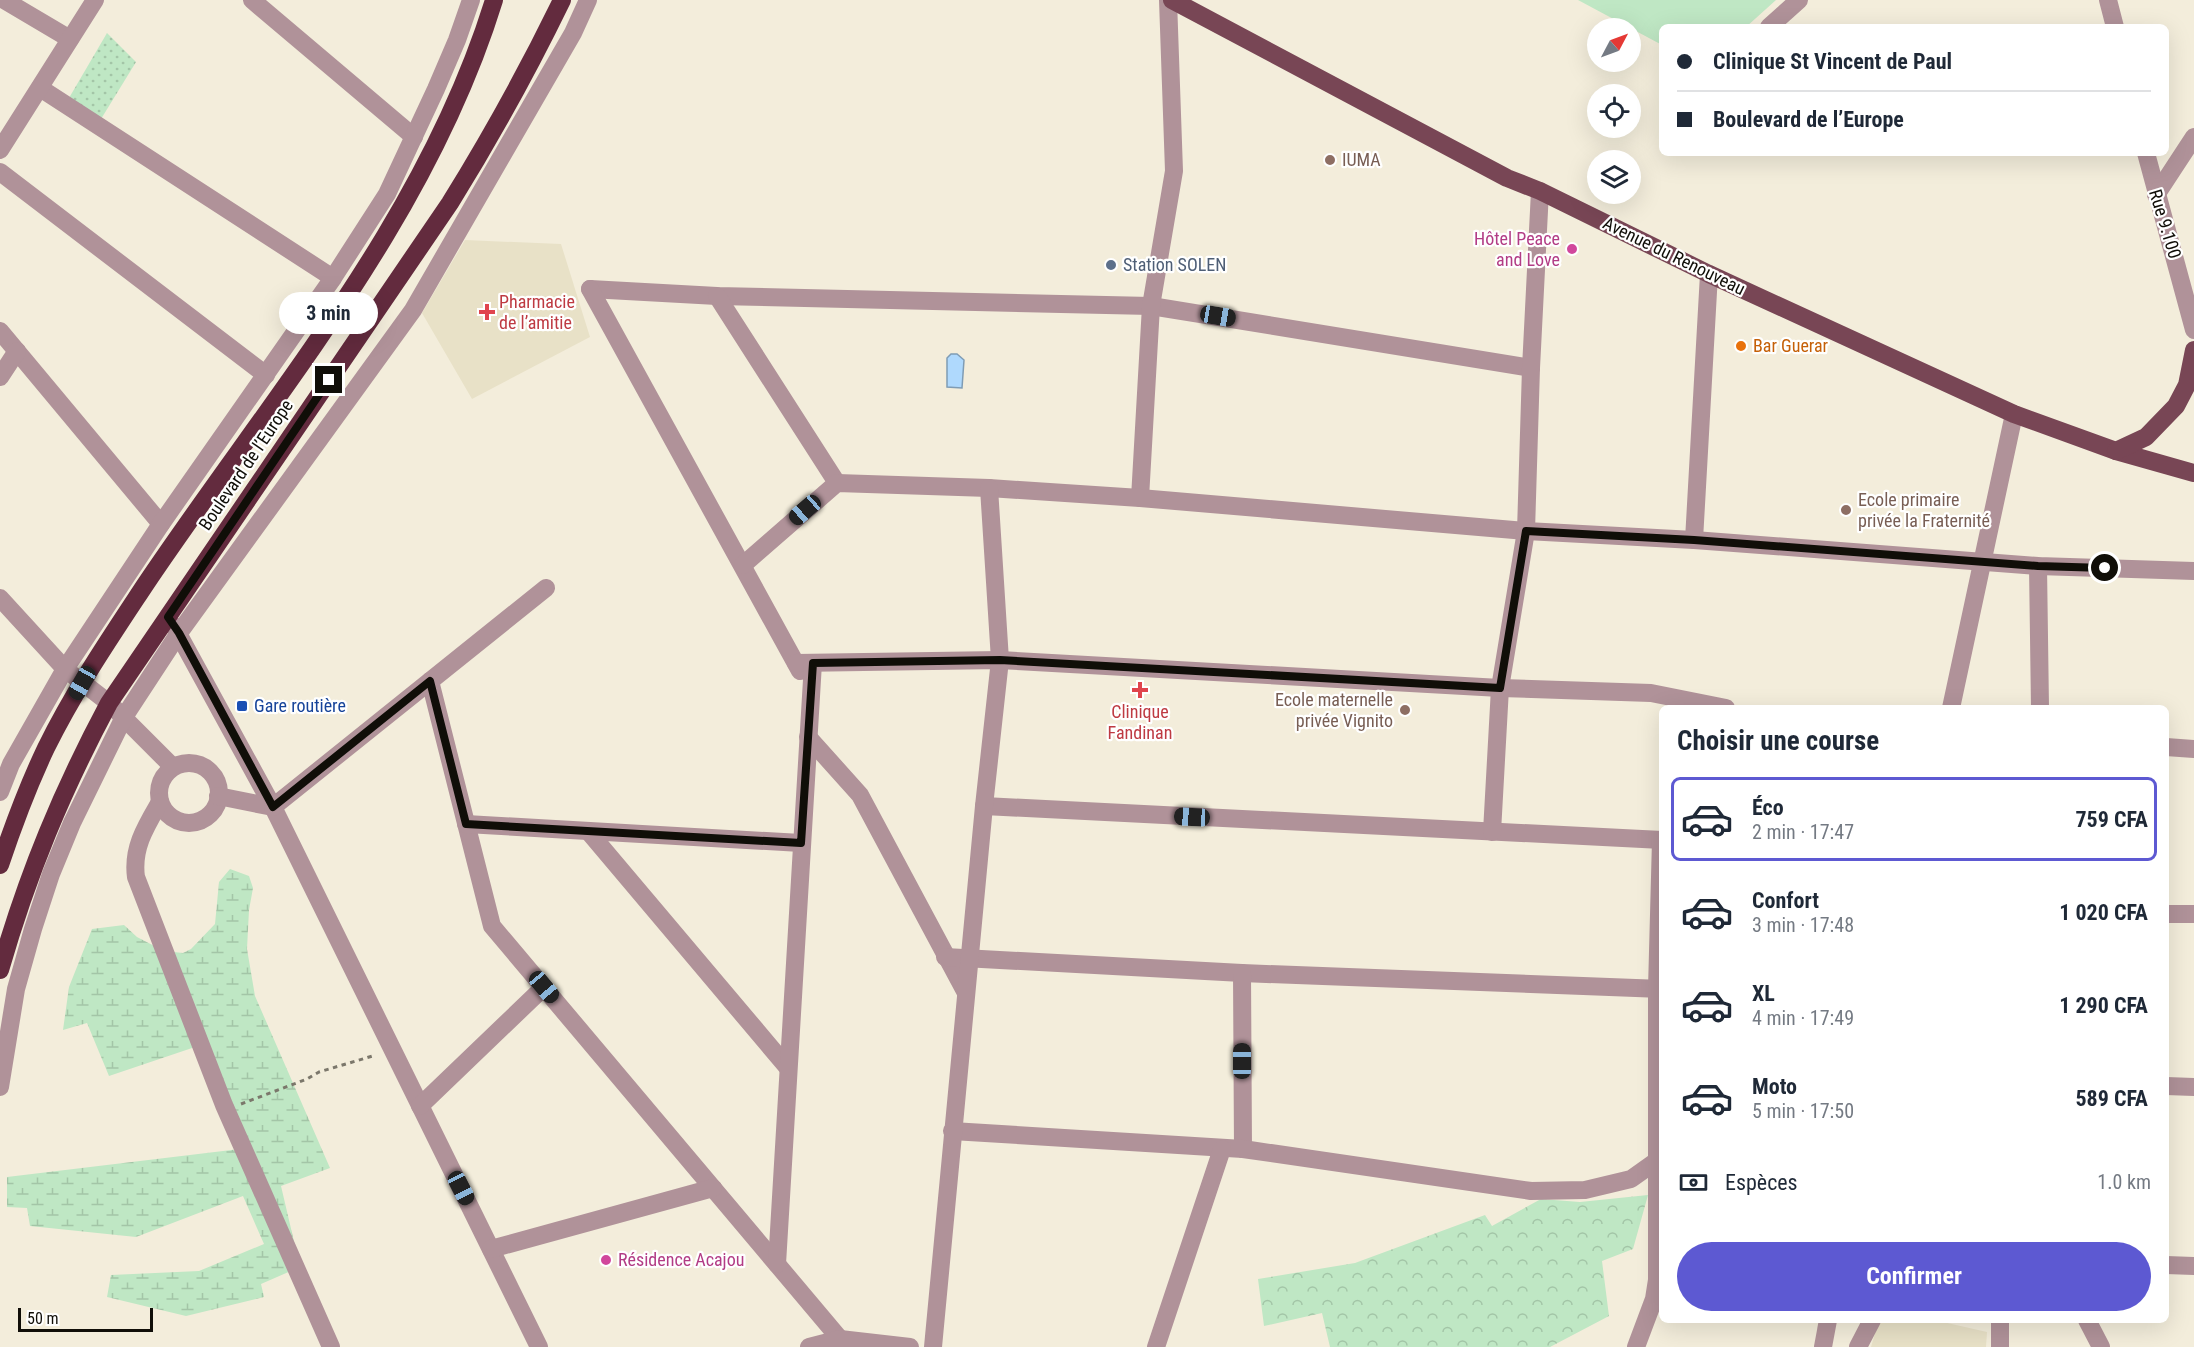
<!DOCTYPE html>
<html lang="fr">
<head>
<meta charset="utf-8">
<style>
  :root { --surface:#fff; --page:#f6f6f7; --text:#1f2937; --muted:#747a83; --line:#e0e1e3; --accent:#5d59d2 }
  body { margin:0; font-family:"Roboto Condensed",sans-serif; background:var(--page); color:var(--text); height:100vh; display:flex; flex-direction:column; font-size:22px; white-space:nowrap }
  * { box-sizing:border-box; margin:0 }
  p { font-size:20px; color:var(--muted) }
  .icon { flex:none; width:33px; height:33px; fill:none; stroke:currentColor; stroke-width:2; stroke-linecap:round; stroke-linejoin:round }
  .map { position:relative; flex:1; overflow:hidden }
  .details { position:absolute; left:1659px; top:705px; width:510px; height:618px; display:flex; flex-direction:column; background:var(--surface); border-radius:9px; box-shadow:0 6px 24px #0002 }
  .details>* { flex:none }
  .top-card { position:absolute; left:1659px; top:24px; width:510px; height:132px; border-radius:9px; box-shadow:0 6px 24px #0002; display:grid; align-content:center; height:132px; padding:0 18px; background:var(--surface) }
  .needle { width:39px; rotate:49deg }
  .fabs { position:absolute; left:1587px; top:18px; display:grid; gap:12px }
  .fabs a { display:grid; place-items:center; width:54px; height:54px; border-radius:50%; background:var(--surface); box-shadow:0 6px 24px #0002; font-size:30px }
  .scale { position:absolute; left:18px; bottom:15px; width:135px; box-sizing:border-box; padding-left:6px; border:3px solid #100e08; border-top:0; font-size:16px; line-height:21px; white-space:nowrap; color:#100e08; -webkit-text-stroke:4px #fff; paint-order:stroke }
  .end { position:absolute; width:27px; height:27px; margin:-14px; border:8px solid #100e08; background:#fff; box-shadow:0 0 0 3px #fff }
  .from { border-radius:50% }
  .bubble { position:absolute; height:42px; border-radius:21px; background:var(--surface); box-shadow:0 6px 24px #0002; font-size:20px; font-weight:700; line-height:42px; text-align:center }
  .car { position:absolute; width:18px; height:36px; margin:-18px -9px; border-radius:8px; box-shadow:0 0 4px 2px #0007; background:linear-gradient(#222 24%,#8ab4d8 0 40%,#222 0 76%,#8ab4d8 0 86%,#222 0) }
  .top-card b { display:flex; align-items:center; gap:21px; height:57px; font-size:22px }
  .top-card b+b { border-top:2px solid var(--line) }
  .top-card i { width:15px; height:15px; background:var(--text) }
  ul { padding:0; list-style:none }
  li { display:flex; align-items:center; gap:18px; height:84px; margin:0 12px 9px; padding:0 6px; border:3px solid transparent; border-radius:9px }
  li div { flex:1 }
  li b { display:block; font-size:22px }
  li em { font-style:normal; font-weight:700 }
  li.active { border-color:var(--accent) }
  li>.icon { width:54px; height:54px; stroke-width:1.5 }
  h2 { padding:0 18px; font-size:27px; line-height:72px }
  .pay { display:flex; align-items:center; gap:15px; height:66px; padding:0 18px; font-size:22px }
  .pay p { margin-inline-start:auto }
  .primary-button { display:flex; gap:12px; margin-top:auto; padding:12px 18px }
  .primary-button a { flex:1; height:69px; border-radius:36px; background:var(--accent); color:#fff; font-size:24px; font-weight:700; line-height:69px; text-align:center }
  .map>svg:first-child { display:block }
  .built { fill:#e8e1c7 }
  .green { fill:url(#green-dots) }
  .forest { fill:url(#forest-crowns) }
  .wetland { fill:url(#wetland-marsh) }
  .pitch { fill:#bfe7c4 }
  .water { fill:#afd9fd; stroke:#7f9cb4; stroke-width:1.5 }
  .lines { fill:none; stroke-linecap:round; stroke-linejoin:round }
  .path { stroke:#7b776b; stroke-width:3; stroke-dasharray:4.5 4.5; stroke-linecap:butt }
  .minor { stroke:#b09299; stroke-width:18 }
  .major { stroke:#784655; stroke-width:18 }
  .highway { stroke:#632b3e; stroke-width:18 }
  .route { stroke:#100e08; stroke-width:8 }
  .education-dot { fill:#8d6e63; stroke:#fff; stroke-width:2 }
  .hotel-dot { fill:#d1479c; stroke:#fff; stroke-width:2 }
  .service-dot { fill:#5c6f8a; stroke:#fff; stroke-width:2 }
  .health-dot { fill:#e0444e; stroke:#fff; stroke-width:2 }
  .food-dot { fill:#e8710a; stroke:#fff; stroke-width:2 }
  .transit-dot { fill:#1a4fb4; stroke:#fff; stroke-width:2 }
  .labels { text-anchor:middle; stroke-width:4.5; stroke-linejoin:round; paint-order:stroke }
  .education-label { font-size:18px; fill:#785e54; stroke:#fff; text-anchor:start }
  .street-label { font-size:18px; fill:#100e08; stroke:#fff }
  .hotel-label { font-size:18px; fill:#b23c85; stroke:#fff; text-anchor:end }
  .service-label { font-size:18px; fill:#4e5e75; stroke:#fff; text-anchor:start }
  .health-label { font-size:18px; fill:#be3a42; stroke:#fff; text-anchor:start }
  .food-label { font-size:18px; fill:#c56008; stroke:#fff; text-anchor:start }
  .transit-label { font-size:18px; fill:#164399; stroke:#fff; text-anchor:start }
</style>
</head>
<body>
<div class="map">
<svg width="2194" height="1347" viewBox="0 0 2194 1347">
  <defs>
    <pattern id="green-dots" width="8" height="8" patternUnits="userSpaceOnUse" patternTransform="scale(1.5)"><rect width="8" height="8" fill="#bfe7c4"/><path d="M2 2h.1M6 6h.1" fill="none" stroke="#a3c5a7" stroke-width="1.8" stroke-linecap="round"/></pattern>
    <pattern id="forest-crowns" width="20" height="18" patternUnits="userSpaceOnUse" patternTransform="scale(1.5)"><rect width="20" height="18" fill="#bfe7c4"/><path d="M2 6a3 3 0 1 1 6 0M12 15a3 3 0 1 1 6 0" fill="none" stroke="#a3c5a7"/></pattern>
    <pattern id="wetland-marsh" width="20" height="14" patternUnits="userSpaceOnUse" patternTransform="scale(1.5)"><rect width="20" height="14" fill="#bfe7c4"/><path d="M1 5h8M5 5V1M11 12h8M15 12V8" fill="none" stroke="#a3c5a7"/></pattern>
  </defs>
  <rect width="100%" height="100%" fill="#f3eddb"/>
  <!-- built -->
  <g class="built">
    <path d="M 465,240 L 561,244 L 590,337 L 472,399 L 422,313 Z"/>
    <path d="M 1879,1320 L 1934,1320 L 1987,1332 L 1986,1347 L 1871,1347 Z"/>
  </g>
  <!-- green -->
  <path class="green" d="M 107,33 L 136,62 L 101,119 L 69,98 Z"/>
  <!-- forest -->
  <path class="forest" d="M 1648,1195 L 1633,1249 L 1602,1261 L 1609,1316 L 1550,1347 L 1330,1347 L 1322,1313 L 1264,1326 L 1258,1279 L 1355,1263 L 1485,1215 L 1492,1226 L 1541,1199 L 1580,1202 Z"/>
  <!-- wetland -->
  <path class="wetland" d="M 230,869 L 249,876 L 253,888 L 249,910 L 247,949 L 255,996 L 330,1168 L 281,1186 L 300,1267 L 261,1284 L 264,1297 L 186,1316 L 107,1297 L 111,1275 L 199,1271 L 264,1244 L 243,1196 L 136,1237 L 30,1226 L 27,1208 L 7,1207 L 7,1177 L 248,1148 L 201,1045 L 109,1076 L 87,1023 L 63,1030 L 69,987 L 92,929 L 124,925 L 137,937 L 164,951 L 183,953 L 191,949 L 215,924 L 219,882 Z"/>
  <!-- pitch -->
  <path class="pitch" d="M 1578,0 L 1776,0 L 1746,27 L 1662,27 L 1662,45 Z"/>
  <!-- water -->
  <path class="water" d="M 951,354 L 957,354 L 964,360 L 962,388 L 947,387 L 947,358 Z"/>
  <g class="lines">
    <!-- path -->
    <path class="path" d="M 241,1104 L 307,1079 L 319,1072 L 376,1055"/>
    <!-- minor -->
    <g class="minor">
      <path d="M 4,0 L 70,39"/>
      <path d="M 252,0 L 414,137"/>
      <path d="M 2108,0 L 2115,27"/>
      <path d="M 1769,27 L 1799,0"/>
      <path d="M 40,88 L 333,278"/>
      <path d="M 0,150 L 95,0"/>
      <path d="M 2146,153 L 2194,330"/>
      <path d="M 0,172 L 266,375"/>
      <path d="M 2156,195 L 2194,137"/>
      <path d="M 590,289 L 717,296 L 1151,306 L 1531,368"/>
      <path d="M 590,289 L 800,671"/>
      <path d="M 717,296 L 837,483"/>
      <path d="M 0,331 L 161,524"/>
      <path d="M 0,377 L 17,351"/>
      <path d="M 1140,498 L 1151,306 L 1174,171 L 1168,0"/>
      <path d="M 1694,540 L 1709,274"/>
      <path d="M 743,565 L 837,483 L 989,488 L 1140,498 L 1526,531 L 1694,540 L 2038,566 L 2194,571"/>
      <path d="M 2038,566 L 2040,708"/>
      <path d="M 0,598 L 65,669 L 109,703 L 173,767"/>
      <path d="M 174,626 L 273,807 L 539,1347"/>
      <path d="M 796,663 L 1000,660 L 1500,688 L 1651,693 L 1726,708"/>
      <path d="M 430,681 L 492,926 L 840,1339"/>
      <path d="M 1951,708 L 2014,414"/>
      <path d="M 808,737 L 860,795 L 966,993"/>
      <path d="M 2166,747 L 2194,749"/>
      <circle cx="189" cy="793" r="30"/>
      <path d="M 0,792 L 11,764 L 65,669 L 161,524 L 333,278 L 387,194 L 436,89 L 457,40 L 471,0"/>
      <path d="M 218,796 L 273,807"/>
      <path d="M 160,802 C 146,826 132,848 136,877 L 224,1105 L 331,1347"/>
      <path d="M 984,806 L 1662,840"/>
      <path d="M 273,807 L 546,588"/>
      <path d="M 466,824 L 801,843"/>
      <path d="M 588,831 L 788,1068"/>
      <path d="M 1492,832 L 1500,688 L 1526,531 L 1531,368 L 1540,191"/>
      <path d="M 2166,914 L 2194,914"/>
      <path d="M 945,957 L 1242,973 L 1662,989"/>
      <path d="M 1242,973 L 1243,1149"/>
      <path d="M 2166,1086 L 2194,1087"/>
      <path d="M 0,1087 L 16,989 L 33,929 L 51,874 L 72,823 L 124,717 L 179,633 L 413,310 L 573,33 L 588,0"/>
      <path d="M 420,1106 L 544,987"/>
      <path d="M 952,1131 L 1243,1149 L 1531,1191 L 1585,1190 L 1631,1179 L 1662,1157"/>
      <path d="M 491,1249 L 713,1188"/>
      <path d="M 777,1264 L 813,663"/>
      <path d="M 2166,1265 L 2194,1266"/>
      <path d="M 2087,1320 L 2101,1347"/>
      <path d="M 809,1347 L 840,1339 L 910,1347"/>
      <path d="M 933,1347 L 984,806 L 1000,660 L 989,488"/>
      <path d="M 1156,1347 L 1222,1149"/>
      <path d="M 1636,1347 L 1654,1299 L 1657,1280 L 1657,989 L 1661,840"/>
      <path d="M 1823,1347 L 1828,1320"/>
      <path d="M 1858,1347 L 1872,1320"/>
      <path d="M 2000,1347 L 2000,1320"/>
    </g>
    <!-- major -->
    <g class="major">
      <path d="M 1172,0 L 1507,178 L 1540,191 L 1709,274 L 2014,414 L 2116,451 L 2194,473"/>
      <path d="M 2116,451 L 2146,437 L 2176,406 L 2187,385 L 2194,350"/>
    </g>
    <!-- highway -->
    <g class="highway">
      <path d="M 0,865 C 13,826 28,786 46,748 C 74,691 110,638 145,585 C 272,396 426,221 494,0"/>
      <path d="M 0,970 C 28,873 62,791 109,703 L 450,203 C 491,137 528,70 562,0"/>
    </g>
  </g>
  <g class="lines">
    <!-- route -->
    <path class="route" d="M 329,380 L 168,617 L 179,633 L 273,807 L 430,681 L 466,824 L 801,843 L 813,663 L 1000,660 L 1500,688 L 1526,531 L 1694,540 L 2038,566 L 2105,568"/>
  </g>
  <!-- markers -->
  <g class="education-dot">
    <circle cx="1330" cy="160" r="6"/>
    <circle cx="1846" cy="510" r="6"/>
    <circle cx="1405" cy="710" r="6"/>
  </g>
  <g class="hotel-dot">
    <circle cx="1572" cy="249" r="6"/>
    <circle cx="606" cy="1260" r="6"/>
  </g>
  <circle class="service-dot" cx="1111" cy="265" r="6"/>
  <g class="health-dot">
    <path d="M484 303h6v6h6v6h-6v6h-6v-6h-6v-6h6z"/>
    <path d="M1137 681h6v6h6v6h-6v6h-6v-6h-6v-6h6z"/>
  </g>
  <circle class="food-dot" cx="1741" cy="346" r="6"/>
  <rect class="transit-dot" x="236" y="700" width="12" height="12" rx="3"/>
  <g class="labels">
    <!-- education labels -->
    <g class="education-label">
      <text x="1342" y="166">IUMA</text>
      <text x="1858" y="506">Ecole primaire<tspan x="1858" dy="21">privée la Fraternité</tspan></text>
      <text x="1393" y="706" text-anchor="end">Ecole maternelle<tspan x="1393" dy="21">privée Vignito</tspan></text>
    </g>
    <!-- street labels -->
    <g class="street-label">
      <text transform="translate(2165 224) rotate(73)" y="6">Rue 9.100</text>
      <text transform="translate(1674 256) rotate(26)" y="6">Avenue du Renouveau</text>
      <text transform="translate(246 465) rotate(-56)" y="6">Boulevard de l’Europe</text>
    </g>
    <!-- hotel labels -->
    <g class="hotel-label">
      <text x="1560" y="245">Hôtel Peace<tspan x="1560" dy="21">and Love</tspan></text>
      <text x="618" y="1266" text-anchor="start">Résidence Acajou</text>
    </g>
    <!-- service labels -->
    <g class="service-label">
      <text x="1123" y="271">Station SOLEN</text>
    </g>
    <!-- health labels -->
    <g class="health-label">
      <text x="499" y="308">Pharmacie<tspan x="499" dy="21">de l’amitie</tspan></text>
      <text x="1140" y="718" text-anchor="middle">Clinique<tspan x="1140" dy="21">Fandinan</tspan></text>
    </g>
    <!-- food labels -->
    <g class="food-label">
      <text x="1753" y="352">Bar Guerar</text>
    </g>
    <!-- transit labels -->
    <g class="transit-label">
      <text x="254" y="712">Gare routière</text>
    </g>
  </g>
</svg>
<div class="fabs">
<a><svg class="needle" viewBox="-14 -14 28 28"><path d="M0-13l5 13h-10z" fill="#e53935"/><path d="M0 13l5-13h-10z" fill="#747a83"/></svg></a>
<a><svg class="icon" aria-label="locate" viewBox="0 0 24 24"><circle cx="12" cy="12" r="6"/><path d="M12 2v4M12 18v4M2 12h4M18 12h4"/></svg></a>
<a><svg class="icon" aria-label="layers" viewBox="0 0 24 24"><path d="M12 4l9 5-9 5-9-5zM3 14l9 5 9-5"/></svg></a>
</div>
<div class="scale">50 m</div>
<i class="end from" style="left:2105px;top:568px"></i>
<i class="end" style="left:329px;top:380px"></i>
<div class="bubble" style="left:279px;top:292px;width:99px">3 min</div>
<i class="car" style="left:1218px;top:316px;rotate:100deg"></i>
<i class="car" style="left:805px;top:510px;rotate:229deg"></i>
<i class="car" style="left:82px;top:683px;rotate:209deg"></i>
<i class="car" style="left:1192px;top:817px;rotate:273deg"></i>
<i class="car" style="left:544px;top:987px;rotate:140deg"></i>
<i class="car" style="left:1242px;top:1061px;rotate:0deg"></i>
<i class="car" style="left:461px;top:1188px;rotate:153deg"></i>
<div class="top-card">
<b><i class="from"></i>Clinique St Vincent de Paul</b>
<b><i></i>Boulevard de l’Europe</b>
</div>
<section class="details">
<h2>Choisir une course</h2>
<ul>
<li class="active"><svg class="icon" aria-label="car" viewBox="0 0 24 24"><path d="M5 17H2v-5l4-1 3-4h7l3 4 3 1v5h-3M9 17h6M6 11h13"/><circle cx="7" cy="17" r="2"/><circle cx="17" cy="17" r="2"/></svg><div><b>Éco</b><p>2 min · 17:47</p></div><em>759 CFA</em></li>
<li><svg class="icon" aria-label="car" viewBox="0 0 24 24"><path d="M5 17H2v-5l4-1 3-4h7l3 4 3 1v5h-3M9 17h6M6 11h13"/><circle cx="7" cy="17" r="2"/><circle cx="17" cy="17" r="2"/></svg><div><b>Confort</b><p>3 min · 17:48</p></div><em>1 020 CFA</em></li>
<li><svg class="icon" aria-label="car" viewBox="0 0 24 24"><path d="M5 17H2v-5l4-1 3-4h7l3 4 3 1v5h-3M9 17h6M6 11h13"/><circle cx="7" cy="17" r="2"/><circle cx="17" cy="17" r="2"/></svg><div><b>XL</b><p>4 min · 17:49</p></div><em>1 290 CFA</em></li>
<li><svg class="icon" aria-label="car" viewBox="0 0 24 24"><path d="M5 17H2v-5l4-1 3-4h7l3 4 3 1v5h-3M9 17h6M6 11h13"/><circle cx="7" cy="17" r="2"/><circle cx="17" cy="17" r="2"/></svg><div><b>Moto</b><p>5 min · 17:50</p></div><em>589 CFA</em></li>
</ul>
<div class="pay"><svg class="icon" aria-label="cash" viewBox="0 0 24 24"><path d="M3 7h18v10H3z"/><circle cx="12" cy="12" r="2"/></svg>Espèces<p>1.0 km</p></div>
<div class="primary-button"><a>Confirmer</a></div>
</section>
</div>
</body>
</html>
